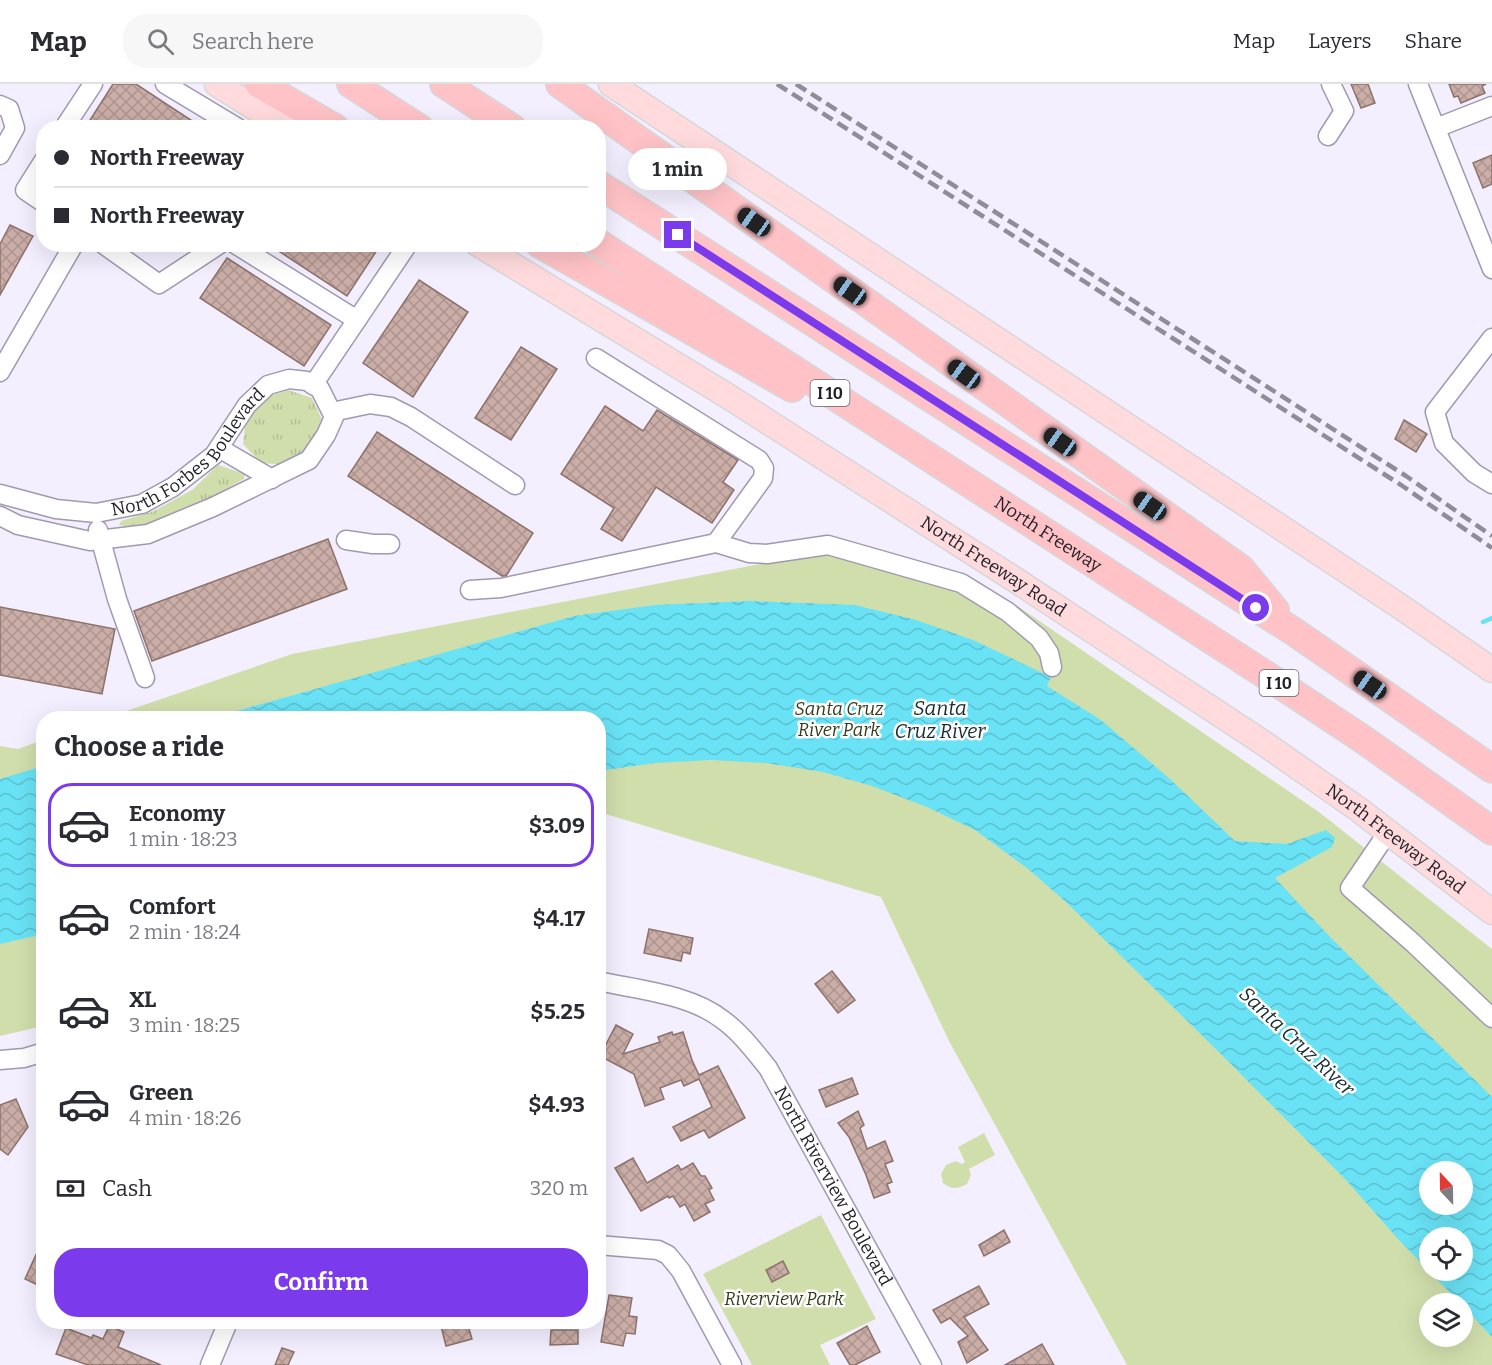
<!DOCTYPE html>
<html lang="en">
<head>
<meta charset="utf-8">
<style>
  :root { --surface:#fff; --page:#f7f7f7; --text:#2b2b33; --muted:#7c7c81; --line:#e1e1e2; --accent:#7c3aed }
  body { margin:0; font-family:Bitter,serif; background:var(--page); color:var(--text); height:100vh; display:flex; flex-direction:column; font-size:22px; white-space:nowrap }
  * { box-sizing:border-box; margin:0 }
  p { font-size:20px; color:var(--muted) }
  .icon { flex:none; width:33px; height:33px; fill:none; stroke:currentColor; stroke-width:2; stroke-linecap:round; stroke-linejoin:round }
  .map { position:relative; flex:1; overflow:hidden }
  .sheet { position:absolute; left:36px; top:627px; width:570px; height:618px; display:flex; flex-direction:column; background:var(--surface); border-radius:24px; box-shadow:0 6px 24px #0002 }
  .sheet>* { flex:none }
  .top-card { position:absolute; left:36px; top:36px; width:570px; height:132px; border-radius:24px; box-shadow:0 6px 24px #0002; display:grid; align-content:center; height:132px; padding:0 18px; background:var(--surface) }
  .needle { width:39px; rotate:338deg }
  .controls { position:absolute; left:1419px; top:1077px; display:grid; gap:12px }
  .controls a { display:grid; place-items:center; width:54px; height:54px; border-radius:50%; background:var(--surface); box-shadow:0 6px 24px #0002; font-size:30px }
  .end { position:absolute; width:27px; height:27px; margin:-14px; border:8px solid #7c3aed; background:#fff; box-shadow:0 0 0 3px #fff }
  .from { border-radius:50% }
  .bubble { position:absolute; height:42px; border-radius:21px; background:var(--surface); box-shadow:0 6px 24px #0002; font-size:20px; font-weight:700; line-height:42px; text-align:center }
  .car { position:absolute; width:18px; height:36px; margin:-18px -9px; border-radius:8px; box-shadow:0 0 4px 2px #0007; background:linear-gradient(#222 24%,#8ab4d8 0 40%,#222 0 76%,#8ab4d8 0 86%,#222 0) }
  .top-card b { display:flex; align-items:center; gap:21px; height:57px; font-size:22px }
  .top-card b+b { border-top:2px solid var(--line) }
  .top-card i { width:15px; height:15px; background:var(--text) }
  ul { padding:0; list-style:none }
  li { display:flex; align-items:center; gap:18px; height:84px; margin:0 12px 9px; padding:0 6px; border:3px solid transparent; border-radius:24px }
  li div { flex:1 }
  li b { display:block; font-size:22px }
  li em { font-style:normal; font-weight:700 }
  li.active { border-color:var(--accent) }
  li>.icon { width:54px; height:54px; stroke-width:1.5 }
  h2 { padding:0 18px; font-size:27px; line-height:72px }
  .pay { display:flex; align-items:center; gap:15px; height:66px; padding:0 18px; font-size:22px }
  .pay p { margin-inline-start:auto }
  .action { display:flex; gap:12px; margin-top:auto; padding:12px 18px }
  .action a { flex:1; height:69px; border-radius:24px; background:var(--accent); color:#fff; font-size:24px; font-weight:700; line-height:69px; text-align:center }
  header { display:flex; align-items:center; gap:36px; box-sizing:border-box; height:84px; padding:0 30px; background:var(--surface); border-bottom:2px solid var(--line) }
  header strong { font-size:28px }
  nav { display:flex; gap:33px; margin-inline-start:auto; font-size:21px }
  .search { width:420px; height:54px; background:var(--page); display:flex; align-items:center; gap:15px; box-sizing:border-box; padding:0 21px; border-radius:24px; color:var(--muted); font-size:22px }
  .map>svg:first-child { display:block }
  .grass { fill:url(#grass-tufts) }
  .park { fill:#d0deac; fill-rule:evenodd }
  .water { fill:url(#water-waves); fill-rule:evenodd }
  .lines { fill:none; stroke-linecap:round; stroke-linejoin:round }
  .stream { stroke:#69e2f5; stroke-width:4.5 }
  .building { fill:url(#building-cross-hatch); stroke:#8c726b; stroke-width:1.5 }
  .minor-casing { stroke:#a199b0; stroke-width:21 }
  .major-casing { stroke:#d7d7d8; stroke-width:27 }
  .highway-casing { stroke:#d7d7d8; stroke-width:30 }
  .minor { stroke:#fff; stroke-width:18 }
  .major { stroke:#ffdbdd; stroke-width:24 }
  .highway { stroke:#ffc3c7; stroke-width:27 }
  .rail { stroke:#908c98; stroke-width:4.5; stroke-dasharray:12 6; stroke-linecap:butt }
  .route { stroke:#7c3aed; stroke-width:8 }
  .labels { text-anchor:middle; stroke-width:5; stroke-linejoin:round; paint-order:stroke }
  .shield { fill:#fff; stroke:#646268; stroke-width:1.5 }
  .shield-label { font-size:16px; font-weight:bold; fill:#221f28 }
  .street-label { font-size:18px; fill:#221f28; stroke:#fff }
  .park-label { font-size:18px; font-style:italic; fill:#343d19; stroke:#fff }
  .water-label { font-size:20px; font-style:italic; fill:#182d31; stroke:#fff }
</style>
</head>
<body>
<header>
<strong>Map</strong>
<div class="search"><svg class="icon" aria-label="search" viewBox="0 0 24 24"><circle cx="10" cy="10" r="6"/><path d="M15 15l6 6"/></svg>Search here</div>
<nav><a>Map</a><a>Layers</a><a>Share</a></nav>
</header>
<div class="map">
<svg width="1492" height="1281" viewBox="0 0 1492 1281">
  <defs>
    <pattern id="grass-tufts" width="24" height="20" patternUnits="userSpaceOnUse" patternTransform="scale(1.5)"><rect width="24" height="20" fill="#d0deac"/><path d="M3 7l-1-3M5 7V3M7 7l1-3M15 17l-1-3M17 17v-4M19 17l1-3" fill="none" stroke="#b2be94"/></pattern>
    <pattern id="water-waves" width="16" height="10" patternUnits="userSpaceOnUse" patternTransform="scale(1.5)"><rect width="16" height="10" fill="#69e2f5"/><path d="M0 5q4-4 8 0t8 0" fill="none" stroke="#5bc1d2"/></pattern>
    <pattern id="building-cross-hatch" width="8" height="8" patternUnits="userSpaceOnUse" patternTransform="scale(1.5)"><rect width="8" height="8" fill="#caada6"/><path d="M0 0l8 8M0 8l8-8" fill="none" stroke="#ad948f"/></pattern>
  </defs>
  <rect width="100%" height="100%" fill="#f4efff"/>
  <!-- grass -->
  <g class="grass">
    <path d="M 288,306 L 312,314 L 324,340 L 307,367 L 289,381 L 261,379 L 243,360 L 245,343 L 261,315 Z"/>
    <path d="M 218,381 L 245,390 L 244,395 C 215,411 152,450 119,441 L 121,437 L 154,427 L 192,406 Z"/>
  </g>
  <!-- park -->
  <g class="park">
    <path d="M 823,468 L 1013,519 L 1319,728 L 1492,865 L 1492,1281 L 1127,1281 L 949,957 L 881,813 L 599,728 L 598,634 L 106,634 L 292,570 ZM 1430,1088 L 1462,1088 L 1462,1120 L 1430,1120 ZM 1430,1154 L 1462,1154 L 1462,1186 L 1430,1186 ZM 1430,1220 L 1462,1220 L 1462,1252 L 1430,1252 Z"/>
    <path d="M 43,656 L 43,942 L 0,952 L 0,662 L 18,665 Z"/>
    <path d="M 984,1049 L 995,1071 L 969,1085 L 971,1091 L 967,1100 C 957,1105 952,1106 943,1099 L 941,1090 L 946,1081 L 956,1077 L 962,1080 L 965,1078 L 958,1063 Z"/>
    <path d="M 821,1131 L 876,1235 L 820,1261 L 830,1281 L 752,1281 L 703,1190 Z"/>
  </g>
  <!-- water -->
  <g class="water">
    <path d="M 750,517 L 855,521 L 916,536 L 973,556 L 1051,593 L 1047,602 L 1101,636 L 1170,695 L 1235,757 L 1287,760 L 1326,746 L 1335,754 L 1332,763 L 1275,794 L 1332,855 L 1492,1013 L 1492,1253 L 1463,1222 L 1462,1220 L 1460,1219 L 1398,1155 L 1346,1096 L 1226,975 L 1066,818 L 1027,784 L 975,746 L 927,723 L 872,702 L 823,688 L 766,679 L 712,676 L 655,679 L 599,687 L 598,634 L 212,634 L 574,532 L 655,521 ZM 1430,1088 L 1462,1088 L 1462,1120 L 1430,1120 ZM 1430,1154 L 1462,1154 L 1462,1186 L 1430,1186 Z"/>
    <path d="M 43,682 L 43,850 L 0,860 L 0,695 Z"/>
  </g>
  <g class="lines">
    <!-- stream -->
    <path class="stream" d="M 1483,538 L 1492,534"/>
  </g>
  <!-- building -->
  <g class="building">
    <path d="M 113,0 L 136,0 L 203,44 L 85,44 Z"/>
    <path d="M 1351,0 L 1368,0 L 1375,19 L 1361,24 Z"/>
    <path d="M 1449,0 L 1486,0 L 1482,2 L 1485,9 L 1461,19 L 1458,12 L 1454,13 Z"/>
    <path d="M 1492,71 L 1492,100 L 1483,104 L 1473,79 Z"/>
    <path d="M 10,141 L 33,152 L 0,211 L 0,160 Z"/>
    <path d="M 268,160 L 381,160 L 347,212 Z"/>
    <path d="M 227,174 L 331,241 L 304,282 L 200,214 Z"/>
    <path d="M 419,196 L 468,228 L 413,313 L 363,279 Z"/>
    <path d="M 521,263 L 557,285 L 511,356 L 475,334 Z"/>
    <path d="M 605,322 L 643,347 L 657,326 L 738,376 L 723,398 L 734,406 L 712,439 L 656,403 L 622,457 L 601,445 L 614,424 L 561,390 Z"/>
    <path d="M 1404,336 L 1427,350 L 1416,368 L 1395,355 Z"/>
    <path d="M 377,348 L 533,449 L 506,492 L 502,492 L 348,392 Z"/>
    <path d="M 328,455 L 347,505 L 152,577 L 134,527 Z"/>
    <path d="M 0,523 L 115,545 L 102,610 L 0,591 Z"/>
    <path d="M 649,845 L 693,854 L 690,870 L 683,868 L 681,877 L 644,869 Z"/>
    <path d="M 832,887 L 855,916 L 838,929 L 815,900 Z"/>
    <path d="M 616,941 L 633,950 L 623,970 L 660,958 L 658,953 L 672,948 L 673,951 L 683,948 L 692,976 L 699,991 L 718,982 L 745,1034 L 709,1054 L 704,1046 L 681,1057 L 673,1043 L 712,1023 L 699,995 L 684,1002 L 681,996 L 660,1004 L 664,1015 L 645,1022 L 634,990 L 600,972 Z"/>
    <path d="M 852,994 L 858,1010 L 826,1023 L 819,1006 Z"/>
    <path d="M 16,1015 L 28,1043 L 8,1071 L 0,1065 L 0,1021 Z"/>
    <path d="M 858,1027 L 864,1041 L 860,1044 L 867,1065 L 885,1057 L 893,1077 L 885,1080 L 892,1098 L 887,1100 L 890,1108 L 874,1114 L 866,1091 L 849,1053 L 838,1039 Z"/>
    <path d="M 633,1074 L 647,1099 L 678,1081 L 681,1086 L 693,1079 L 701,1092 L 705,1092 L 712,1104 L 709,1106 L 714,1116 L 705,1120 L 710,1128 L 694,1137 L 685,1120 L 680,1123 L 673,1112 L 669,1114 L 668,1112 L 641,1127 L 615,1084 Z"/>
    <path d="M 1004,1146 L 1010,1158 L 984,1172 L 979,1161 Z"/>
    <path d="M 44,1153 L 44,1204 L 25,1195 Z"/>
    <path d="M 783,1177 L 789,1189 L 772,1198 L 766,1186 Z"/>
    <path d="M 979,1202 L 989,1220 L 964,1233 L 988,1266 L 967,1279 L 958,1258 L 968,1252 L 950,1234 L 941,1239 L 933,1226 Z"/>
    <path d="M 609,1211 L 632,1214 L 629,1232 L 637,1233 L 635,1250 L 626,1249 L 623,1262 L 601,1258 Z"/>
    <path d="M 440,1238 L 467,1238 L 472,1255 L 446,1262 Z"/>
    <path d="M 109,1242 L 124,1248 L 118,1263 L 161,1281 L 88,1281 L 56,1270 L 66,1244 L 92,1254 L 93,1251 L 103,1255 Z"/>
    <path d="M 867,1242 L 880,1268 L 855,1281 L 850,1281 L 837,1259 Z"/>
    <path d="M 551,1246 L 578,1246 L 578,1260 L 550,1261 Z"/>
    <path d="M 1042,1260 L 1054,1281 L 1005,1281 Z"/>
    <path d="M 282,1264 L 294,1268 L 288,1281 L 275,1281 Z"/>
  </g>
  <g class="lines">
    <!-- minor casing -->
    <g class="minor-casing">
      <g id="minor">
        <path d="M 165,0 L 238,44"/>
        <path d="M 1418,0 L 1492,185"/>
        <path d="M 0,21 L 9,25 L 15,44 L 0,71"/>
        <path d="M 64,44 L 93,0"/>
        <path d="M 1436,44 L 1492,22"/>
        <path d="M 1328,52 L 1344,27 L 1331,0"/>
        <path d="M 44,76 L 25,106 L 44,119"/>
        <path d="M 103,160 L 159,200 L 220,160"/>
        <path d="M 235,160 L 357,236"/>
        <path d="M 1492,254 L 1435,328 L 1444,359 L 1474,389 L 1492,400"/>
        <path d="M 0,288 L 74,160"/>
        <path d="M 313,301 L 408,160"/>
        <path d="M 332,328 L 370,320 L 391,323 L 411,333 L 515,401"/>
        <path d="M 219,364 L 272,395"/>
        <path id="s1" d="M 0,410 L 56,425 L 96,429 L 142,420 L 173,403 L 214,371 L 247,321 L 268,301 L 289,295 L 307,297 L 320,305 L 334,333 L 326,351 L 309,376 L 213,423 L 148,450 L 90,457 L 18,441 L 0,432"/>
        <path d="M 98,446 L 117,515 L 145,594"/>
        <path d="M 346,456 L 373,460 L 390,460"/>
        <path d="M 716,459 L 749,469 L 767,470 L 828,461 L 961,499 L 1008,528 L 1039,554 L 1049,569 L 1052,583"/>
        <path d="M 470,506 L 501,504 L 716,459 L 763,394 L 764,384 L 759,376 L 596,274"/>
        <path d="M 1388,748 L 1350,804 L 1412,858 L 1492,934"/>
        <path id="s2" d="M 598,897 C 639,906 690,910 723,936 C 741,949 754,967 768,984 L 932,1281"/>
        <path d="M 0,976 L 24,974 L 44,968"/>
        <path d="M 598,1161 L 658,1166 L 668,1171 L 681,1187 L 732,1281"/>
        <path d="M 210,1281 L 228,1238"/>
      </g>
    </g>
    <!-- major casing -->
    <g class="major-casing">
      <g id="major">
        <path d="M 217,0 L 287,44"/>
        <path d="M 611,0 L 1401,523 L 1492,586"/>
        <path id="s3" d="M 478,160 L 726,311 L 1014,495 L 1262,658 L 1358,725 L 1492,828"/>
      </g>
    </g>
    <!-- highway casing -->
    <g class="highway-casing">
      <g id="highway">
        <path d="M 259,0 L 335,44"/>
        <path d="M 351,0 L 419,44"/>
        <path d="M 444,0 L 512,44"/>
        <path d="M 560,0 L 1241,485 L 1275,526"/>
        <path d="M 598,100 L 1296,549 L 1492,685"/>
        <path id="s4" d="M 598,159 L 1272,595 L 1364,656 L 1492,747"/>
        <path d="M 540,160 L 792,304"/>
      </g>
    </g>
    <!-- minor -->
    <use href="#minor" class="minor"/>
    <!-- major -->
    <use href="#major" class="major"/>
    <!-- highway -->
    <use href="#highway" class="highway"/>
    <!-- rail -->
    <g class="rail">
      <path d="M 777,0 L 1401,401 L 1492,464"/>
      <path d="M 796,0 L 1406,392 L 1492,452"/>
    </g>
  </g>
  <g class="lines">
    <!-- route -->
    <path class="route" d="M 678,151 L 1256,524"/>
  </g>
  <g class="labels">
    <!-- shield labels -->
    <g class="shield">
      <rect x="810.5" y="296" width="39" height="26" rx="4.5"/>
      <rect x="1259.5" y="586" width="39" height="26" rx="4.5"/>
    </g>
    <g class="shield-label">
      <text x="830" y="315">I 10</text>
      <text x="1279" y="605">I 10</text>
    </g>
    <!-- street labels -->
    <g class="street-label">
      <text dy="6" stroke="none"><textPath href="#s1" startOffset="213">North Forbes Boulevard</textPath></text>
      <text dy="6" stroke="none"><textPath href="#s4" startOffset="536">North Freeway</textPath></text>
      <text dy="6" stroke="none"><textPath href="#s3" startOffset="608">North Freeway Road</textPath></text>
      <text dy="6" stroke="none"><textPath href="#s3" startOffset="1094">North Freeway Road</textPath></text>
      <text dy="6" stroke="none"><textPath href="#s2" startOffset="333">North Riverview Boulevard</textPath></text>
    </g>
    <!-- park labels -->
    <g class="park-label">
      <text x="839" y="631">Santa Cruz<tspan x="839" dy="21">River Park</tspan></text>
      <text x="784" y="1221">Riverview Park</text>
    </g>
    <!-- water labels -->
    <g class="water-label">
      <text x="940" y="631">Santa<tspan x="940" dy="23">Cruz River</tspan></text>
      <text transform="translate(1297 957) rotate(43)" y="7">Santa Cruz River</text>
    </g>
  </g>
</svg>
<div class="controls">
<a><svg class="needle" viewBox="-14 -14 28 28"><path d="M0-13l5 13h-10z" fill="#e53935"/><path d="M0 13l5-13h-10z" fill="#7c7c81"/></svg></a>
<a><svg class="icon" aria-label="locate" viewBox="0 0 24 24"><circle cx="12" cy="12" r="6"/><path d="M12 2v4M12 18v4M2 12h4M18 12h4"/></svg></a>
<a><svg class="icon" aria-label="layers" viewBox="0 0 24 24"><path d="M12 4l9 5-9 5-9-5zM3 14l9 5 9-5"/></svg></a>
</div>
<i class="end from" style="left:1256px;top:524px"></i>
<i class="end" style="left:678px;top:151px"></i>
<div class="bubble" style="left:628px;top:64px;width:99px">1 min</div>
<i class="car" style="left:754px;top:138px;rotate:305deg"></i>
<i class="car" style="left:850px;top:207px;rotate:305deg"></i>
<i class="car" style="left:964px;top:290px;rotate:306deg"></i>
<i class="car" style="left:1060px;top:358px;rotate:305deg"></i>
<i class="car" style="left:1150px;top:422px;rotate:305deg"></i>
<i class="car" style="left:1370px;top:601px;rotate:305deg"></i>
<div class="top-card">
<b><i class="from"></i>North Freeway</b>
<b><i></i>North Freeway</b>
</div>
<section class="sheet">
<h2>Choose a ride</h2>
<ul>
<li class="active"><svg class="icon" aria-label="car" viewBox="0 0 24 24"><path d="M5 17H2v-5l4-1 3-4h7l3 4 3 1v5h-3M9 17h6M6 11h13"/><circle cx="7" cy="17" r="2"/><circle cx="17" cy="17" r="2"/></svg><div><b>Economy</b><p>1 min · 18:23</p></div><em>$3.09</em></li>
<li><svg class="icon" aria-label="car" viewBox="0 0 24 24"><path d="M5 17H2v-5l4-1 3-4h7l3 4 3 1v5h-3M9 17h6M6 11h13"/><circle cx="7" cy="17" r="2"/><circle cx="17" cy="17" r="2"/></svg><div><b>Comfort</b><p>2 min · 18:24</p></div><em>$4.17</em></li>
<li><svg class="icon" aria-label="car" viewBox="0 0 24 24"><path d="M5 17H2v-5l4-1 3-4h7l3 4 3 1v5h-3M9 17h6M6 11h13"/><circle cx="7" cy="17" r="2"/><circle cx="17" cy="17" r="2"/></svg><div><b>XL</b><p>3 min · 18:25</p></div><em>$5.25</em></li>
<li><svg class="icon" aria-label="car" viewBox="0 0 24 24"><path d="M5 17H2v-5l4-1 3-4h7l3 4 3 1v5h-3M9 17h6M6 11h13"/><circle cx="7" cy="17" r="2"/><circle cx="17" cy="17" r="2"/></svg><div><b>Green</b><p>4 min · 18:26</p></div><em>$4.93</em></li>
</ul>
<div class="pay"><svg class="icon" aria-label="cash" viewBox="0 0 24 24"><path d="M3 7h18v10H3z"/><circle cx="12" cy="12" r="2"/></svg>Cash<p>320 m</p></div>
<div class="action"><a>Confirm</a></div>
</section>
</div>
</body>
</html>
